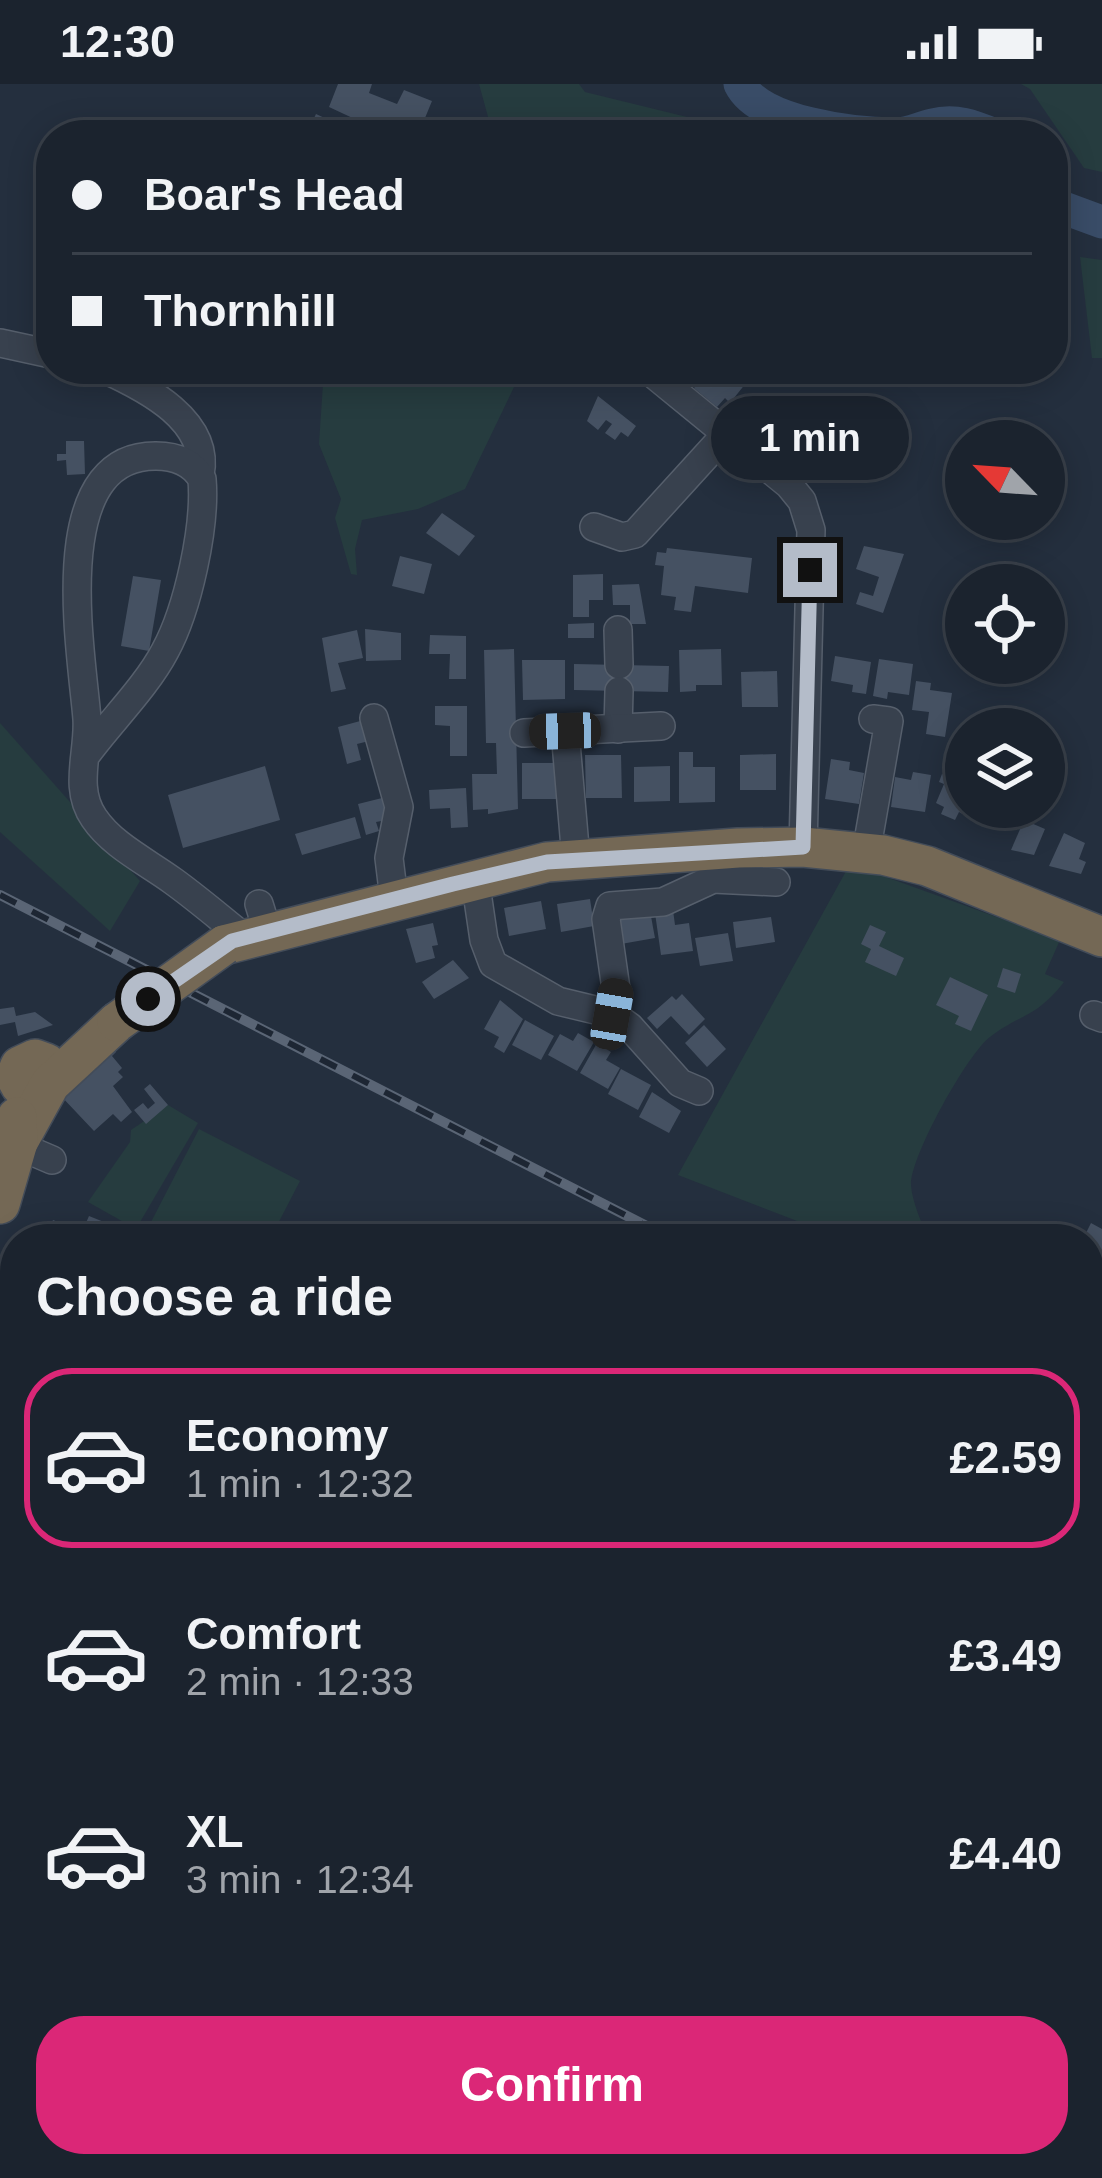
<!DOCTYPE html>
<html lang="en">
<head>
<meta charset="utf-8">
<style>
  :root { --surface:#1b232e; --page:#242b36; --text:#f1f3f6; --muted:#a0a4aa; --line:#39404a; --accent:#db2777 }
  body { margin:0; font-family:Helvetica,sans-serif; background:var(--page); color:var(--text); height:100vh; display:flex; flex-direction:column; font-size:45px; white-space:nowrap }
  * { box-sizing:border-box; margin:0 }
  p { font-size:39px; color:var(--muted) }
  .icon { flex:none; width:66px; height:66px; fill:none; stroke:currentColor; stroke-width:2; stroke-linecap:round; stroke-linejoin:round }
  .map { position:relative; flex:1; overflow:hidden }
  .drawer { position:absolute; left:0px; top:1140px; width:1104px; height:954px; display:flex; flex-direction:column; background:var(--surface); border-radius:48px 48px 0 0; box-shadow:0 6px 30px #0003,0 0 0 3px var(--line) }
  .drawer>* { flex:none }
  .guide { position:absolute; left:36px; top:36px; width:1032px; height:264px; border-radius:48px; box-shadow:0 6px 30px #0003,0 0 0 3px var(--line); display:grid; align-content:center; height:264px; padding:0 36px; background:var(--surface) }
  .needle { width:78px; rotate:295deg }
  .fabs { position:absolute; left:945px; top:336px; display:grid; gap:24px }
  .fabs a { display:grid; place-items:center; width:120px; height:120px; border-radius:50%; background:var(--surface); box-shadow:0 6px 30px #0003,0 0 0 3px var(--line); font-size:60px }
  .end { position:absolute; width:54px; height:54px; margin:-27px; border:15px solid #b4bcc9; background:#111; box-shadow:0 0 0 6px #111 }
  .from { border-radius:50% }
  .bubble { position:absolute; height:84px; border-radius:42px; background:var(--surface); box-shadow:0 6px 30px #0003,0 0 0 3px var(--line); font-size:39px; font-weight:700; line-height:84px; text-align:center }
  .car { position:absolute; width:36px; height:72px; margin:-36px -18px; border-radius:15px; box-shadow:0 0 9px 3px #0007; background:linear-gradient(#222 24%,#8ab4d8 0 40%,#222 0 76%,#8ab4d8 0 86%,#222 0) }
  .guide b { display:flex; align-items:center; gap:42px; height:114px; font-size:45px }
  .guide b+b { border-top:3px solid var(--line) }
  .guide i { width:30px; height:30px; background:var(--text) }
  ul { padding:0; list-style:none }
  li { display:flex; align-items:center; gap:36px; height:180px; margin:0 24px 18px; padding:0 12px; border:6px solid transparent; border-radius:48px }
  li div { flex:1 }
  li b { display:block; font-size:45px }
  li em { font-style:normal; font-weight:700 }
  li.selected { border-color:var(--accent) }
  li>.icon { width:108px; height:108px; stroke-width:1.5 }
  h2 { padding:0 36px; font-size:54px; line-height:144px }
  .action { display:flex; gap:24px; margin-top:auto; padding:24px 36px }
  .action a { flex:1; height:138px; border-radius:48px; background:var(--accent); color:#fff; font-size:48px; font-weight:700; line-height:138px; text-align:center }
  .status { display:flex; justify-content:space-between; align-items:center; height:84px; padding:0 60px; background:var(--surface); direction:ltr }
  .status svg { height:33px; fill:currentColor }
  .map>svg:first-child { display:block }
  .green { fill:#263c3f }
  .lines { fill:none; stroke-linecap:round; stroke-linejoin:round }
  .river { stroke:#394c67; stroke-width:33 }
  .building { fill:#455162 }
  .minor-casing { stroke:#565f6c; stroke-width:30 }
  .highway-casing { stroke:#434c59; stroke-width:42 }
  .minor { stroke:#38414e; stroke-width:27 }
  .highway { stroke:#746855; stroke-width:39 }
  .rail-casing { stroke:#5a6575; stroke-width:10 }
  .rail { stroke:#1d2633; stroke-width:6; stroke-dasharray:18; stroke-linecap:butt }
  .highway-bridge-casing { stroke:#434c59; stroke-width:42; stroke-linecap:butt }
  .highway-bridge { stroke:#746855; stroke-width:39 }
  .route { stroke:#b4bcc9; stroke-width:15 }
</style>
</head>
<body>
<div class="status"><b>12:30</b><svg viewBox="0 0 49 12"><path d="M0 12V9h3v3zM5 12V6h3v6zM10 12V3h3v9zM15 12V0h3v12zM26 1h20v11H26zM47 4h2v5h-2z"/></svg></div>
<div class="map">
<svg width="1102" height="2094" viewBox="0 0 1102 2094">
  <rect width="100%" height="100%" fill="#242f3e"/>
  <!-- green -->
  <g class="green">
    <path d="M 479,0 L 579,0 L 585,8 L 687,33 L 690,51 L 493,51 Z"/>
    <path d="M 1021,0 L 1102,0 L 1102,88 L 1084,84 L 1030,5 Z"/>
    <path d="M 1080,173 L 1102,176 L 1102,274 L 1092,274 Z"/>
    <path d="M 324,285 L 549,285 L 515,301 L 465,405 L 418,425 L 362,436 L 355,465 L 357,491 L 351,490 L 335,434 L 341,415 L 319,360 Z"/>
    <path d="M 0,639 L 140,797 L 110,847 L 0,748 Z"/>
    <path d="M 850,780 L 1060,856 L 1045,890 L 1064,898 C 1035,935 1021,929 990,953 C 968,969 910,1073 911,1101 C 912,1118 922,1139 928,1155 L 844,1155 L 678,1091 Z"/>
    <path d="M 168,1021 L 198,1039 L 136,1145 L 88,1118 L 130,1058 L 131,1046 Z"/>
    <path d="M 199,1045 L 300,1097 L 270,1155 L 183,1155 L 151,1138 Z"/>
    <path d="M 1089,1734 L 1102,1741 L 1102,2094 L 787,2094 L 785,2079 L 1089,2079 Z"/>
    <path d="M 194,2079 L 530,2079 L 512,2094 L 198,2094 Z"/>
  </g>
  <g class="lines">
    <!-- river -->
    <g class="river">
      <path d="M 740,0 C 759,39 855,50 896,50 C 909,50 919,44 932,41 C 956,35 973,42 995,51"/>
      <path d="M 1053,120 L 1102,138"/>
    </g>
  </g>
  <!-- building -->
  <g class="building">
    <path d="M 338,0 L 372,0 L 369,9 L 397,20 L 404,6 L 432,17 L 418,51 L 389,51 L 329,23 Z"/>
    <path d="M 316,30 L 342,42 L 338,51 L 306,51 Z"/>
    <path d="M 701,285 L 729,285 L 746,299 L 730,319 L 725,314 L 717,323 L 694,304 L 700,297 L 694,293 Z"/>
    <path d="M 598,312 L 636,342 L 628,353 L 621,348 L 615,356 L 605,349 L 612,340 L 606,336 L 598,346 L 587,337 Z"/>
    <path d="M 66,357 L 84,357 L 85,390 L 67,391 L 66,376 L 57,377 L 57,370 L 66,370 Z"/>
    <path d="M 442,429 L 475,452 L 459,472 L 426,449 Z"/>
    <path d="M 864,462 L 904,470 L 883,529 L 856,520 L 860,508 L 873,512 L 879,493 L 856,485 Z"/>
    <path d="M 667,464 L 752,474 L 748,509 L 695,502 L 691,528 L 674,526 L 676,513 L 661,511 L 664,482 L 655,481 L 657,468 L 666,469 Z"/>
    <path d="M 400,472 L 432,480 L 424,510 L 392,502 Z"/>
    <path d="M 603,490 L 603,516 L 589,516 L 589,533 L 573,533 L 573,491 Z"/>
    <path d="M 133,492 L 161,496 L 149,567 L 121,562 Z"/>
    <path d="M 639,500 L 646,540 L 630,540 L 630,521 L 613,521 L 612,501 Z"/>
    <path d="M 594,539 L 594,554 L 568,554 L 568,540 Z"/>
    <path d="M 365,545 L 401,549 L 401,576 L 366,577 Z"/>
    <path d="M 357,546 L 363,574 L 338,579 L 346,605 L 331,608 L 322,554 Z"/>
    <path d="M 430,551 L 466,552 L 466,595 L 449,595 L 450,570 L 429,570 Z"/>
    <path d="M 514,565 L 518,725 L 488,730 L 488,725 L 473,726 L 472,690 L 497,690 L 496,659 L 486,659 L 484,566 Z"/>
    <path d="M 721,565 L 722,601 L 696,601 L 696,607 L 680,608 L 679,566 Z"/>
    <path d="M 835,572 L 871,578 L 866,610 L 852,608 L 853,601 L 831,597 Z"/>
    <path d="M 879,575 L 913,580 L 909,611 L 888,608 L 887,615 L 873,612 Z"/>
    <path d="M 522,576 L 565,576 L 565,615 L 523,616 Z"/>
    <path d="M 574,580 L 669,582 L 668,608 L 574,606 Z"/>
    <path d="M 777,587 L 778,623 L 742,623 L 741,588 Z"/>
    <path d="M 916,597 L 931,599 L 930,606 L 952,609 L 945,653 L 926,650 L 929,628 L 912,626 Z"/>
    <path d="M 435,622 L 467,622 L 467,672 L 450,672 L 450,642 L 435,641 Z"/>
    <path d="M 364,636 L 369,657 L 357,660 L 361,676 L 347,680 L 338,643 Z"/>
    <path d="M 679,668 L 693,668 L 693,683 L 715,683 L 715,718 L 679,719 Z"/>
    <path d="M 776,670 L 776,706 L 740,706 L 740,671 Z"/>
    <path d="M 585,671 L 621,671 L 622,714 L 586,714 Z"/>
    <path d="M 831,675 L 850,678 L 849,686 L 864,689 L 859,720 L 825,715 Z"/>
    <rect x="522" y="679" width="36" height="36"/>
    <path d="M 265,682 L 280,736 L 183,764 L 168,711 Z"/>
    <path d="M 670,682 L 670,717 L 634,718 L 634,683 Z"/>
    <path d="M 913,688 L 931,691 L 925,728 L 891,723 L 895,693 L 911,696 Z"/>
    <path d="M 942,690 L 966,701 L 966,723 L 978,723 L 973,735 L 959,728 L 955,736 L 941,730 L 944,723 L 936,719 L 944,700 L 939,698 Z"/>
    <path d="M 466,704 L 468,743 L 451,744 L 450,724 L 430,725 L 429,706 Z"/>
    <path d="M 382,714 L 387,736 L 376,738 L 379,747 L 366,751 L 358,720 Z"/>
    <path d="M 355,733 L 361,754 L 302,771 L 295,750 Z"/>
    <path d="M 1024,736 L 1045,745 L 1034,771 L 1011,766 Z"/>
    <path d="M 1064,749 L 1085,759 L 1079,775 L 1086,778 L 1081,790 L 1049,782 Z"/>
    <path d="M 590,815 L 594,842 L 561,848 L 557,820 Z"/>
    <path d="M 541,817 L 546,845 L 509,852 L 504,824 Z"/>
    <path d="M 673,826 L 675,841 L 689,839 L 693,867 L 661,871 L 655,829 Z"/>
    <path d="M 650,827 L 655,854 L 621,860 L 616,832 Z"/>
    <path d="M 771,833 L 775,858 L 736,864 L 733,838 Z"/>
    <path d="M 433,839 L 438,861 L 432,862 L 435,874 L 416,879 L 406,845 Z"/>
    <path d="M 870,841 L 886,848 L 879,862 L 904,874 L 896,892 L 865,878 L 871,865 L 861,860 Z"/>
    <path d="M 728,849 L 733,877 L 700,882 L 695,854 Z"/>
    <path d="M 453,876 L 469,894 L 434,915 L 422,898 Z"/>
    <path d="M 1003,884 L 1021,890 L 1015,909 L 997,903 Z"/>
    <path d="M 950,893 L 988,911 L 971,947 L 955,940 L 959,932 L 936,921 Z"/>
    <path d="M 682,910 L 705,935 L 689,951 L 671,932 L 657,945 L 647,934 L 672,912 L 676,916 Z"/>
    <path d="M 500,916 L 523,935 L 504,969 L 494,963 L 499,953 L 484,945 Z"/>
    <path d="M 14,923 L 16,932 L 35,928 L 53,941 L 18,952 L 15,938 L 0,941 L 0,925 Z"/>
    <path d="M 525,936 L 554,952 L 541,976 L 512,961 Z"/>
    <path d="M 704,941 L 726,965 L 707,983 L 685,959 Z"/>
    <path d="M 578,949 L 594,958 L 577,987 L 548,971 L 560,950 L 573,957 Z"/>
    <path d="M 597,959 L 611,968 L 606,976 L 620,984 L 608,1005 L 580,989 Z"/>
    <path d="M 112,963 L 116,968 L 112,972 L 122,984 L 118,988 L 123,993 L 113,1002 L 132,1028 L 121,1038 L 113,1030 L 94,1047 L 60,1011 Z"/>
    <path d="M 621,985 L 651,1001 L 638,1026 L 608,1010 Z"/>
    <path d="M 150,1000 L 168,1021 L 146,1040 L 134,1026 L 143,1019 L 148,1025 L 155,1019 L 144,1005 Z"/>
    <path d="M 652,1008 L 681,1027 L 669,1049 L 639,1033 Z"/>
    <path d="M 89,1132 L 109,1140 L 103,1155 L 45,1155 L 53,1136 L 82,1148 Z"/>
    <path d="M 1091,1139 L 1102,1145 L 1102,1190 L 1089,1183 L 1089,1155 L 1083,1155 Z"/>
    <path d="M 12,1205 L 15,1207 L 15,1246 L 0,1240 Z"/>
    <path d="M 0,1245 L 15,1252 L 15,1285 L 9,1283 L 7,1288 L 0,1285 Z"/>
  </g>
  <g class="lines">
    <!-- minor casing -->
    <g class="minor-casing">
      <g id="minor">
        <path d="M 0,259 L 51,270"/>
        <path d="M 104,285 C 146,304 211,337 200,391"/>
        <path d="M 647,285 L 789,401 L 802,417 L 811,446 L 803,763"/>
        <path d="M 594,443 L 622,453 L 635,450 L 726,350"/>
        <path d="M 618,546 L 619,581"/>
        <path d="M 374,634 L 399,723 L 389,774 L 394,815"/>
        <path d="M 618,645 L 619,607"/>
        <path d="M 565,647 L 576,775"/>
        <path d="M 524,649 L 661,642"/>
        <path d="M 86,671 C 111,637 146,603 165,567 C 188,525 206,442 202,395 C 192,378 175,372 156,372 C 45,371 82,570 87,635 C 89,669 73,704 94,734 C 112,761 147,778 173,797 C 198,815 221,835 245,854"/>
        <path d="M 866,769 L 889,637 L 873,635"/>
        <path d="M 475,795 L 484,856 L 493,880 L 558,917 L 612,930 L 630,943 L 680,999 L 699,1007"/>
        <path d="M 259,820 L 268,849"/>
        <path d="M 612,930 L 616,905 L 606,835 L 610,822 L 663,818 L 713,795 L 776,798"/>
        <path d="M 1094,931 L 1102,934"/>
        <path d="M 17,1061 L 52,1076"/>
        <path d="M 0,1465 L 15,1478"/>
        <path d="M 1089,1761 L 1102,1768"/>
        <path d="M 1089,1911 L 1102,1900"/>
        <path d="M 1089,1935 L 1102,1956"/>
        <path d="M 1089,2061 L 1097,2045"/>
        <path d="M 793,2079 L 793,2094"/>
        <path d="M 1073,2094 L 1080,2079"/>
      </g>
    </g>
    <!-- highway casing -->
    <g class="highway-casing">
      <g id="highway">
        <path d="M 224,861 L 547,778 L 738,764 L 803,763 L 883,771 L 927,782 L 1102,853"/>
        <path d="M 47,1004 L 31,1009 C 18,1004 14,994 20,982 L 35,975 L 46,979 L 50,1000"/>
        <path d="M 18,1058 L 50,1000 L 117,938"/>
        <path d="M 0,1120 L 18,1058 L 17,1033"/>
      </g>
    </g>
    <!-- minor -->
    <use href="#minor" class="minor"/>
    <!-- highway -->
    <use href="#highway" class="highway"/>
    <!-- rail casing -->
    <g class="rail-casing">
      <g id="rail">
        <path d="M 0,811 L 672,1155"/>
        <path d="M 1089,1370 L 1102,1377"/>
      </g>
    </g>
    <!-- rail -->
    <use href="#rail" class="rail"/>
    <!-- highway-bridge casing -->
    <g class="highway-bridge-casing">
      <path id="highway-bridge" d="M 117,938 L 224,861"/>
    </g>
    <!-- highway-bridge -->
    <use href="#highway-bridge" class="highway-bridge"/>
  </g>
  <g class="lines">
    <!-- route -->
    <path class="route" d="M 148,915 L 232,857 L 453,800 L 547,778 L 803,763 L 810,486"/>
  </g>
</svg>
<div class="fabs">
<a><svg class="needle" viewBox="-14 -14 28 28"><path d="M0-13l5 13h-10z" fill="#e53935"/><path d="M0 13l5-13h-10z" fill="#a0a4aa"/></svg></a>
<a><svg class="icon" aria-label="locate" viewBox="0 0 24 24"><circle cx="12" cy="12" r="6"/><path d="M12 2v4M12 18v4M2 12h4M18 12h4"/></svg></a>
<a><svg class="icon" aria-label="layers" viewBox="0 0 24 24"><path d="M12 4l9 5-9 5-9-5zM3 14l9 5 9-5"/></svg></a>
</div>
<i class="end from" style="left:148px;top:915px"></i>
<i class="end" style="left:810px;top:486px"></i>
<div class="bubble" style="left:711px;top:312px;width:198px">1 min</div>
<i class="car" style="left:565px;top:647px;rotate:268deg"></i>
<i class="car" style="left:612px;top:930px;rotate:10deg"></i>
<div class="guide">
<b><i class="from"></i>Boar's Head</b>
<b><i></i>Thornhill</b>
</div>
<section class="drawer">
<h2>Choose a ride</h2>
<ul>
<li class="selected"><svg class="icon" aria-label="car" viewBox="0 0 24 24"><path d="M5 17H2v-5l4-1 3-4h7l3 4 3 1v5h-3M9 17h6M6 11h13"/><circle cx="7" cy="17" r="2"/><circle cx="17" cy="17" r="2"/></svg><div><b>Economy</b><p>1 min · 12:32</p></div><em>£2.59</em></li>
<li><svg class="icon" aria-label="car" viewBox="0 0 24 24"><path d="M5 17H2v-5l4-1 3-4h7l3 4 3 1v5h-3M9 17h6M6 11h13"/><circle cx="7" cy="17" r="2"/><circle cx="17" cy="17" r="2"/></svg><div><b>Comfort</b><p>2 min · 12:33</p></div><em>£3.49</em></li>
<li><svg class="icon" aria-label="car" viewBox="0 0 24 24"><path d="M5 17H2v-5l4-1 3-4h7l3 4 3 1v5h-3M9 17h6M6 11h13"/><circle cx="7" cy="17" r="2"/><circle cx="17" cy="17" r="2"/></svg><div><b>XL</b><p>3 min · 12:34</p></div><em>£4.40</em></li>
</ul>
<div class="action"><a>Confirm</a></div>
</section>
</div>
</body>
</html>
